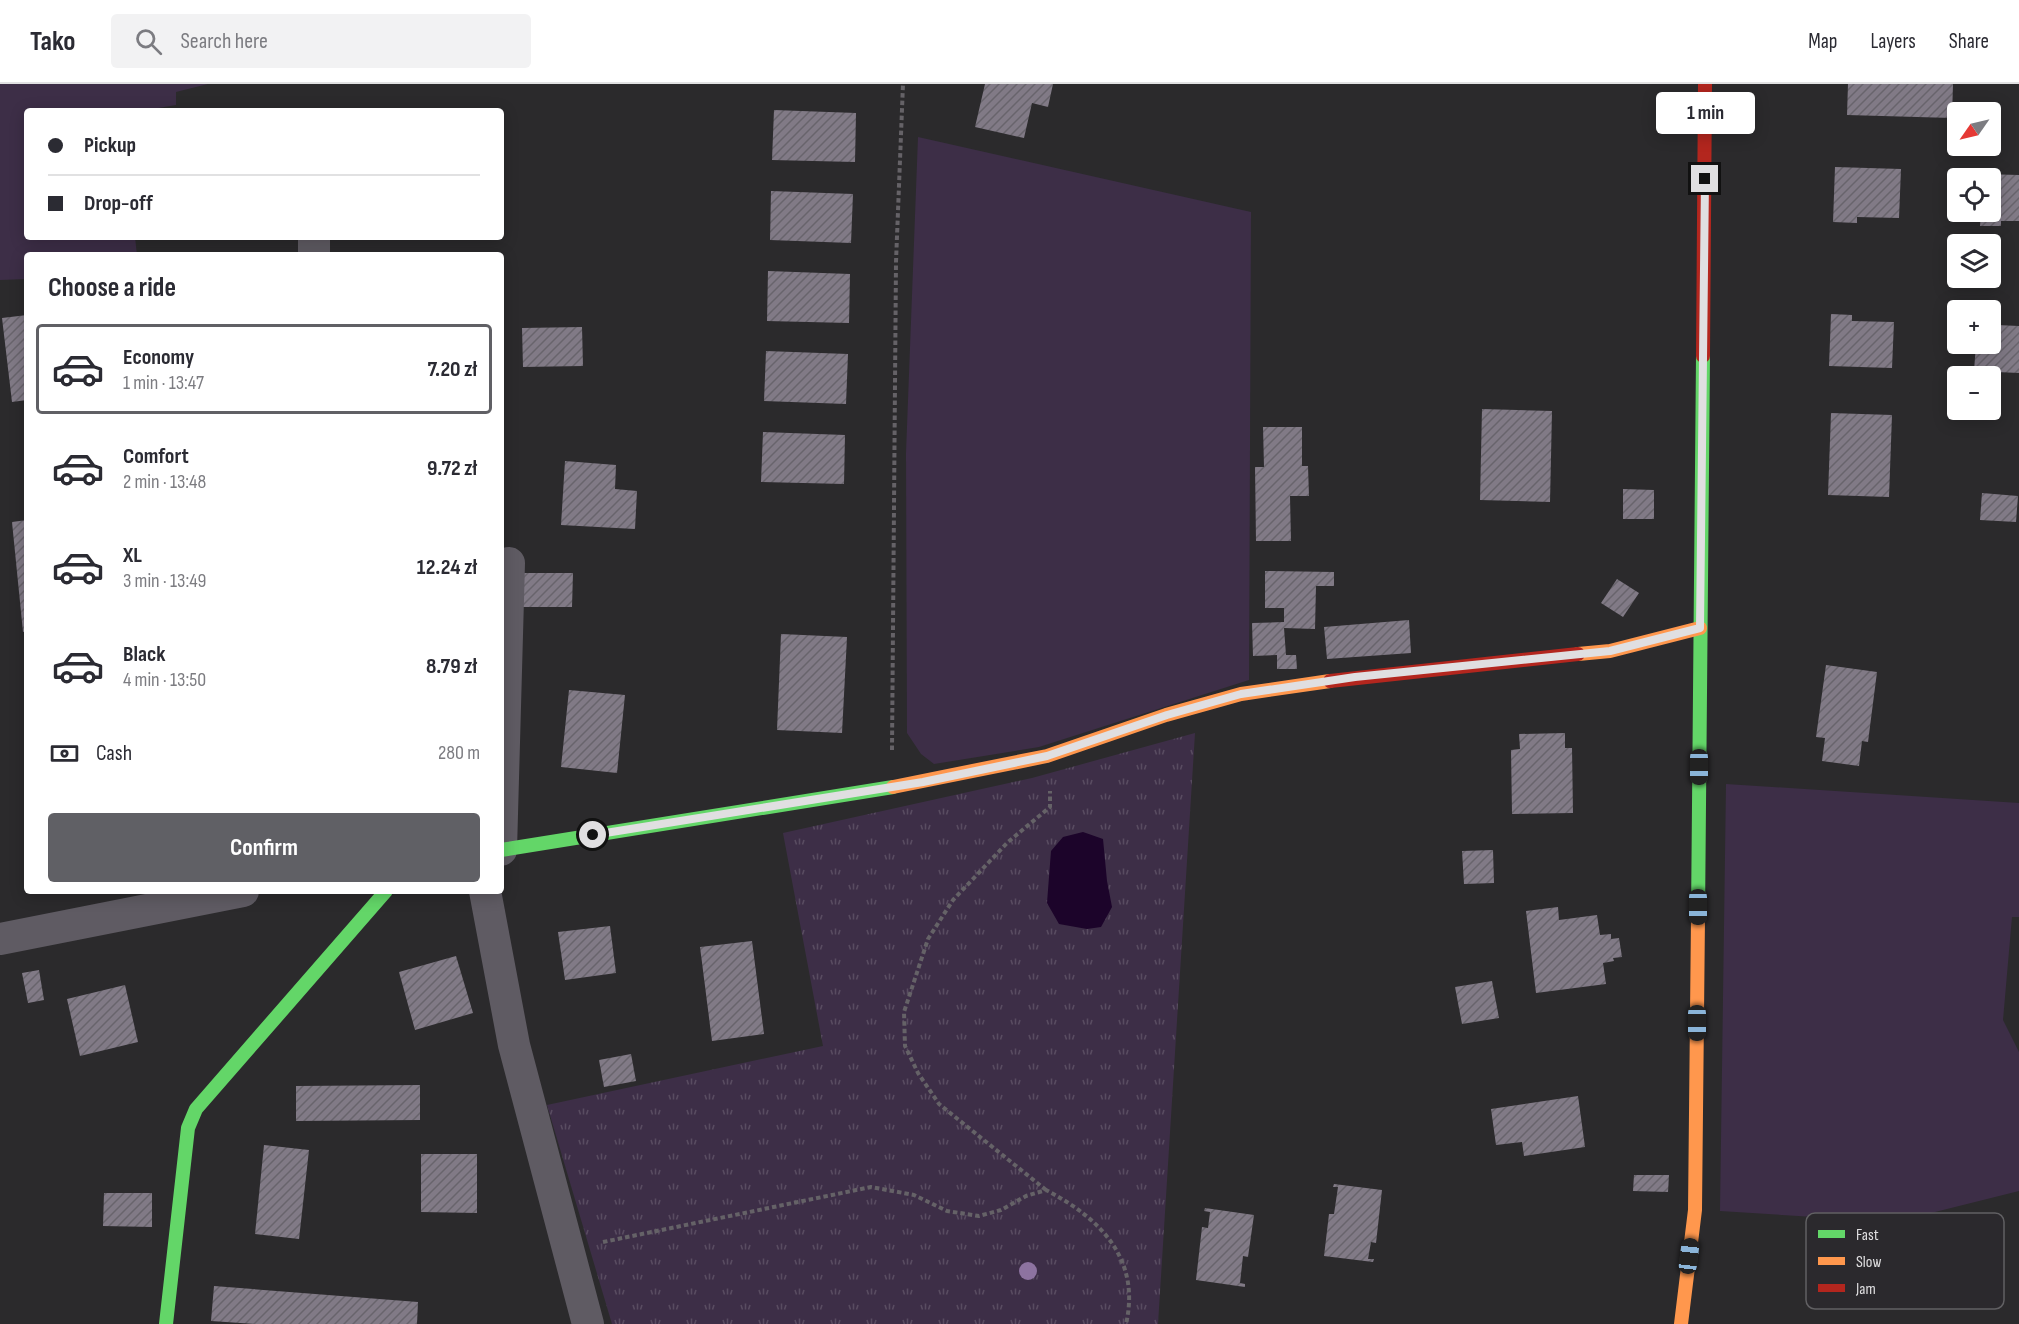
<!DOCTYPE html>
<html lang="en">
<head>
<meta charset="utf-8">
<style>
  :root { --surface:#fff; --page:#f2f2f3; --text:#2b2b33; --muted:#7c7c81; --line:#e1e1e2; --accent:#606065 }
  body { margin:0; font-family:"Sofia Sans Condensed",sans-serif; background:var(--page); color:var(--text); height:100vh; display:flex; flex-direction:column; font-size:22px; white-space:nowrap }
  * { box-sizing:border-box; margin:0 }
  p { font-size:20px; color:var(--muted) }
  .icon { flex:none; width:33px; height:33px; fill:none; stroke:currentColor; stroke-width:2; stroke-linecap:round; stroke-linejoin:round }
  .map { position:relative; flex:1; overflow:hidden }
  .drawer { position:absolute; left:24px; top:168px; width:480px; height:642px; display:flex; flex-direction:column; background:var(--surface); border-radius:6px; box-shadow:0 3px 15px #0003 }
  .drawer>* { flex:none }
  .top-card { position:absolute; left:24px; top:24px; width:480px; height:132px; border-radius:6px; box-shadow:0 3px 15px #0003; display:grid; align-content:center; height:132px; padding:0 24px; background:var(--surface) }
  .needle { width:39px; rotate:236deg }
  .fabs { position:absolute; left:1947px; top:18px; display:grid; gap:12px }
  .fabs a { display:grid; place-items:center; width:54px; height:54px; border-radius:6px; background:var(--surface); box-shadow:0 3px 15px #0003; font-size:30px }
  .end { position:absolute; width:27px; height:27px; margin:-14px; border:8px solid #e0dfe1; background:#111; box-shadow:0 0 0 3px #111 }
  .from { border-radius:50% }
  .bubble { position:absolute; height:42px; border-radius:6px; background:var(--surface); box-shadow:0 3px 15px #0003; font-size:20px; font-weight:700; line-height:42px; text-align:center }
  .car { position:absolute; width:18px; height:36px; margin:-18px -9px; border-radius:8px; box-shadow:0 0 4px 2px #0007; background:linear-gradient(#222 24%,#8ab4d8 0 40%,#222 0 76%,#8ab4d8 0 86%,#222 0) }
  .top-card b { display:flex; align-items:center; gap:21px; height:57px; font-size:22px }
  .top-card b+b { border-top:2px solid var(--line) }
  .top-card i { width:15px; height:15px; background:var(--text) }
  ul { padding:0; list-style:none }
  li { display:flex; align-items:center; gap:18px; height:90px; margin:0 12px 9px; padding:0 12px; border:3px solid transparent; border-radius:6px }
  li div { flex:1 }
  li b { display:block; font-size:22px }
  li em { font-style:normal; font-weight:700 }
  li.current { border-color:var(--accent) }
  li>.icon { width:54px; height:54px; stroke-width:1.5 }
  h2 { padding:0 24px; font-size:27px; line-height:72px }
  .pay { display:flex; align-items:center; gap:15px; height:66px; padding:0 24px; font-size:22px }
  .pay p { margin-inline-start:auto }
  .cta { display:flex; gap:12px; margin-top:auto; padding:12px 24px }
  .cta a { flex:1; height:69px; border-radius:6px; background:var(--accent); color:#fff; font-size:24px; font-weight:700; line-height:69px; text-align:center }
  header { display:flex; align-items:center; gap:36px; box-sizing:border-box; height:84px; padding:0 30px; background:var(--surface); border-bottom:2px solid var(--line) }
  header strong { font-size:28px }
  nav { display:flex; gap:33px; margin-inline-start:auto; font-size:21px }
  .search { width:420px; height:54px; background:var(--page); display:flex; align-items:center; gap:15px; box-sizing:border-box; padding:0 21px; border-radius:6px; color:var(--muted); font-size:22px }
  .map>svg:first-child { display:block }
  .grass { fill:#3d2e47 }
  .park { fill:url(#park-tufts) }
  .water { fill:#1c042a }
  .building { fill:url(#building-hatch) }
  .lines { fill:none; stroke-linecap:round; stroke-linejoin:round }
  .path { stroke:#656267; stroke-width:4; stroke-dasharray:4.5 3; stroke-linecap:butt }
  .street { stroke:#5f5b63; stroke-width:32 }
  .fast { stroke:#63d668; stroke-width:14 }
  .slow { stroke:#ff974d; stroke-width:14 }
  .jam { stroke:#b3261e; stroke-width:14 }
  .tree { fill:#8d73a0 }
  .route { stroke:#e0dfe1; stroke-width:8 }
  .key { fill:#2b292d; stroke:#616063; stroke-width:1.5 }
  .key-label { font-size:16px; fill:#e0dfe1 }
</style>
</head>
<body>
<header>
<strong>Tako</strong>
<div class="search"><svg class="icon" aria-label="search" viewBox="0 0 24 24"><circle cx="10" cy="10" r="6"/><path d="M15 15l6 6"/></svg>Search here</div>
<nav><a>Map</a><a>Layers</a><a>Share</a></nav>
</header>
<div class="map">
<svg width="2019" height="1240" viewBox="0 0 2019 1240">
  <defs>
    <pattern id="park-tufts" width="24" height="20" patternUnits="userSpaceOnUse" patternTransform="scale(1.5)"><rect width="24" height="20" fill="#3d2e47"/><path d="M3 7l-1-3M5 7V3M7 7l1-3M15 17l-1-3M17 17v-4M19 17l1-3" fill="none" stroke="#594c61"/></pattern>
    <pattern id="building-hatch" width="6" height="6" patternUnits="userSpaceOnUse" patternTransform="scale(1.5)"><rect width="6" height="6" fill="#817a86"/><path d="M-1 1l2-2M0 6l6-6M5 7l2-2" fill="none" stroke="#68646c"/></pattern>
  </defs>
  <rect width="100%" height="100%" fill="#2b2a2c"/>
  <!-- grass -->
  <g class="grass">
    <path d="M 0,0 L 208,0 L 176,8 L 176,21 L 141,27 L 27,27 L 27,153 L 135,153 L 137,171 L 27,171 L 27,195 L 0,196 Z"/>
    <path d="M 918,53 L 1251,128 L 1249,596 L 1039,663 L 934,680 L 921,670 L 907,649 L 906,369 Z"/>
    <path d="M 1726,700 L 2019,719 L 2019,833 L 2012,833 L 2003,936 L 2019,968 L 2019,1107 L 1895,1138 L 1720,1127 Z"/>
  </g>
  <!-- park -->
  <path class="park" d="M 1195,649 L 1158,1240 L 612,1240 L 547,1021 L 823,962 L 783,749 L 1032,694 Z"/>
  <!-- water -->
  <path class="water" d="M 1083,748 L 1103,755 L 1107,797 L 1112,823 L 1101,843 L 1087,845 L 1059,840 L 1047,819 L 1051,767 L 1063,753 Z"/>
  <!-- building -->
  <g class="building">
    <path d="M 985,0 L 1053,0 L 1048,23 L 1032,19 L 1024,54 L 975,43 Z"/>
    <path d="M 1848,0 L 1953,0 L 1952,34 L 1847,31 Z"/>
    <path d="M 774,26 L 856,29 L 855,78 L 772,76 Z"/>
    <path d="M 1835,83 L 1901,85 L 1899,134 L 1857,133 L 1857,139 L 1833,138 Z"/>
    <path d="M 1982,90 L 2019,91 L 2019,137 L 2001,137 L 2001,142 L 1980,142 L 1981,128 L 1990,128 L 1990,94 L 1982,94 Z"/>
    <path d="M 771,107 L 853,110 L 851,159 L 770,156 Z"/>
    <path d="M 768,187 L 850,190 L 849,239 L 767,237 Z"/>
    <path d="M 1831,230 L 1852,231 L 1852,237 L 1894,238 L 1892,284 L 1829,282 Z"/>
    <path d="M 27,231 L 27,316 L 12,318 L 2,234 Z"/>
    <path d="M 1990,235 L 1997,236 L 1997,241 L 2019,242 L 2019,289 L 1974,287 L 1976,260 L 1990,260 Z"/>
    <path d="M 582,243 L 583,282 L 523,283 L 522,244 Z"/>
    <path d="M 766,267 L 848,270 L 846,320 L 764,317 Z"/>
    <path d="M 1482,325 L 1552,327 L 1550,418 L 1480,416 Z"/>
    <path d="M 1831,329 L 1892,331 L 1889,413 L 1828,411 Z"/>
    <path d="M 1263,343 L 1302,343 L 1302,382 L 1308,382 L 1309,412 L 1290,412 L 1291,457 L 1256,457 L 1255,383 L 1264,383 Z"/>
    <path d="M 763,348 L 845,351 L 844,400 L 761,398 Z"/>
    <path d="M 565,377 L 616,381 L 615,405 L 637,407 L 635,445 L 561,441 Z"/>
    <path d="M 1623,405 L 1654,406 L 1654,435 L 1623,435 Z"/>
    <path d="M 1982,409 L 2018,412 L 2016,438 L 1980,436 Z"/>
    <path d="M 27,436 L 27,547 L 23,548 L 12,438 Z"/>
    <path d="M 1265,487 L 1334,488 L 1334,502 L 1316,502 L 1315,545 L 1284,544 L 1286,571 L 1296,571 L 1297,585 L 1277,585 L 1277,571 L 1253,572 L 1252,539 L 1284,538 L 1284,524 L 1265,524 Z"/>
    <path d="M 521,489 L 573,489 L 572,523 L 521,523 Z"/>
    <path d="M 1617,495 L 1639,509 L 1623,533 L 1601,519 Z"/>
    <path d="M 1409,536 L 1411,569 L 1327,575 L 1324,543 Z"/>
    <path d="M 781,550 L 847,553 L 842,649 L 777,646 Z"/>
    <path d="M 1826,581 L 1877,588 L 1868,658 L 1862,657 L 1859,682 L 1822,677 L 1825,654 L 1816,653 Z"/>
    <path d="M 569,606 L 625,611 L 617,689 L 561,683 Z"/>
    <path d="M 1565,649 L 1565,664 L 1572,664 L 1573,729 L 1512,730 L 1511,666 L 1520,665 L 1519,650 Z"/>
    <path d="M 1493,766 L 1494,799 L 1464,800 L 1462,767 Z"/>
    <path d="M 1558,823 L 1559,836 L 1597,831 L 1600,851 L 1611,850 L 1611,855 L 1619,854 L 1622,873 L 1613,874 L 1614,877 L 1603,879 L 1606,900 L 1536,909 L 1526,827 Z"/>
    <path d="M 610,842 L 616,889 L 565,896 L 558,848 Z"/>
    <path d="M 752,857 L 764,950 L 712,957 L 700,863 Z"/>
    <path d="M 456,872 L 473,929 L 415,946 L 399,888 Z"/>
    <path d="M 39,886 L 44,916 L 28,919 L 22,889 Z"/>
    <path d="M 1492,897 L 1499,934 L 1462,940 L 1455,903 Z"/>
    <path d="M 125,901 L 138,958 L 80,972 L 67,915 Z"/>
    <path d="M 631,970 L 636,997 L 604,1003 L 599,976 Z"/>
    <path d="M 420,1001 L 420,1036 L 296,1037 L 296,1002 Z"/>
    <path d="M 1578,1012 L 1585,1063 L 1524,1072 L 1522,1058 L 1496,1061 L 1491,1025 Z"/>
    <path d="M 264,1061 L 309,1066 L 299,1155 L 255,1150 Z"/>
    <path d="M 421,1070 L 477,1070 L 477,1129 L 421,1128 Z"/>
    <path d="M 1634,1091 L 1669,1091 L 1668,1108 L 1633,1107 Z"/>
    <path d="M 1334,1100 L 1382,1106 L 1376,1159 L 1371,1158 L 1368,1175 L 1374,1175 L 1373,1178 L 1324,1172 L 1329,1130 L 1334,1130 L 1338,1103 L 1333,1103 Z"/>
    <path d="M 104,1109 L 152,1109 L 152,1143 L 103,1142 Z"/>
    <path d="M 1205,1124 L 1254,1131 L 1248,1173 L 1243,1172 L 1240,1199 L 1245,1200 L 1245,1203 L 1196,1196 L 1202,1143 L 1208,1144 L 1210,1128 L 1204,1127 Z"/>
    <path d="M 214,1202 L 418,1218 L 417,1240 L 255,1240 L 211,1237 Z"/>
  </g>
  <g class="lines">
    <!-- path -->
    <g class="path">
      <path d="M 892,666 L 896,178 L 903,0"/>
      <path d="M 1046,1106 L 939,1020 L 918,989 L 905,962 L 904,928 L 928,855 L 953,816 L 1008,758 L 1050,723 L 1050,707"/>
      <path d="M 603,1158 L 871,1103 L 914,1111 L 947,1127 L 979,1132 L 1001,1126 L 1026,1112 L 1046,1106 C 1100,1134 1141,1175 1126,1240"/>
    </g>
    <!-- street -->
    <g class="street">
      <path d="M 314,153 L 314,171"/>
      <path d="M 501,766 L 509,479"/>
      <path d="M 485,807 L 514,961 L 588,1240"/>
      <path d="M 0,855 L 243,807"/>
    </g>
    <!-- fast -->
    <g class="fast">
      <path d="M 501,766 L 893,703"/>
      <path d="M 1698,833 L 1703,272"/>
      <path d="M 166,1240 L 188,1044 L 196,1025 L 386,807"/>
    </g>
    <!-- slow -->
    <g class="slow">
      <path d="M 1578,570 L 1610,567 L 1700,544"/>
      <path d="M 893,703 L 1047,672 L 1166,631 L 1241,610 L 1330,597"/>
      <path d="M 1681,1240 L 1695,1126 L 1698,833"/>
    </g>
    <!-- jam -->
    <g class="jam">
      <path d="M 1703,272 L 1705,0"/>
      <path d="M 1330,597 L 1578,570"/>
    </g>
  </g>
  <!-- trees -->
  <circle class="tree" cx="1028" cy="1187" r="9"/>
  <g class="lines">
    <!-- route -->
    <path class="route" d="M 593,751 L 923,698 L 1047,672 L 1167,631 L 1241,610 L 1355,593 L 1610,567 L 1700,544 L 1705,95"/>
  </g>
  <!-- legend -->
  <rect x="1806" y="1129" width="198" height="96" rx="9" class="key"/>
  <rect x="1818" y="1146" width="27" height="8" fill="#63d668"/>
  <rect x="1818" y="1173" width="27" height="8" fill="#ff974d"/>
  <rect x="1818" y="1200" width="27" height="8" fill="#b3261e"/>
  <g class="key-label">
    <text x="1856" y="1156">Fast</text>
    <text x="1856" y="1183">Slow</text>
    <text x="1856" y="1210">Jam</text>
  </g>
</svg>
<div class="fabs">
<a><svg class="needle" viewBox="-14 -14 28 28"><path d="M0-13l5 13h-10z" fill="#e53935"/><path d="M0 13l5-13h-10z" fill="#7c7c81"/></svg></a>
<a><svg class="icon" aria-label="locate" viewBox="0 0 24 24"><circle cx="12" cy="12" r="6"/><path d="M12 2v4M12 18v4M2 12h4M18 12h4"/></svg></a>
<a><svg class="icon" aria-label="layers" viewBox="0 0 24 24"><path d="M12 4l9 5-9 5-9-5zM3 14l9 5 9-5"/></svg></a>
<a>+</a>
<a>−</a>
</div>
<i class="end from" style="left:593px;top:751px"></i>
<i class="end" style="left:1705px;top:95px"></i>
<div class="bubble" style="left:1656px;top:8px;width:99px">1 min</div>
<i class="car" style="left:1699px;top:683px;rotate:180deg"></i>
<i class="car" style="left:1698px;top:823px;rotate:180deg"></i>
<i class="car" style="left:1697px;top:939px;rotate:180deg"></i>
<i class="car" style="left:1689px;top:1172px;rotate:7deg"></i>
<div class="top-card">
<b><i class="from"></i>Pickup</b>
<b><i></i>Drop-off</b>
</div>
<section class="drawer">
<h2>Choose a ride</h2>
<ul>
<li class="current"><svg class="icon" aria-label="car" viewBox="0 0 24 24"><path d="M5 17H2v-5l4-1 3-4h7l3 4 3 1v5h-3M9 17h6M6 11h13"/><circle cx="7" cy="17" r="2"/><circle cx="17" cy="17" r="2"/></svg><div><b>Economy</b><p>1 min · 13:47</p></div><em>7.20 zł</em></li>
<li><svg class="icon" aria-label="car" viewBox="0 0 24 24"><path d="M5 17H2v-5l4-1 3-4h7l3 4 3 1v5h-3M9 17h6M6 11h13"/><circle cx="7" cy="17" r="2"/><circle cx="17" cy="17" r="2"/></svg><div><b>Comfort</b><p>2 min · 13:48</p></div><em>9.72 zł</em></li>
<li><svg class="icon" aria-label="car" viewBox="0 0 24 24"><path d="M5 17H2v-5l4-1 3-4h7l3 4 3 1v5h-3M9 17h6M6 11h13"/><circle cx="7" cy="17" r="2"/><circle cx="17" cy="17" r="2"/></svg><div><b>XL</b><p>3 min · 13:49</p></div><em>12.24 zł</em></li>
<li><svg class="icon" aria-label="car" viewBox="0 0 24 24"><path d="M5 17H2v-5l4-1 3-4h7l3 4 3 1v5h-3M9 17h6M6 11h13"/><circle cx="7" cy="17" r="2"/><circle cx="17" cy="17" r="2"/></svg><div><b>Black</b><p>4 min · 13:50</p></div><em>8.79 zł</em></li>
</ul>
<div class="pay"><svg class="icon" aria-label="cash" viewBox="0 0 24 24"><path d="M3 7h18v10H3z"/><circle cx="12" cy="12" r="2"/></svg>Cash<p>280 m</p></div>
<div class="cta"><a>Confirm</a></div>
</section>
</div>
</body>
</html>
